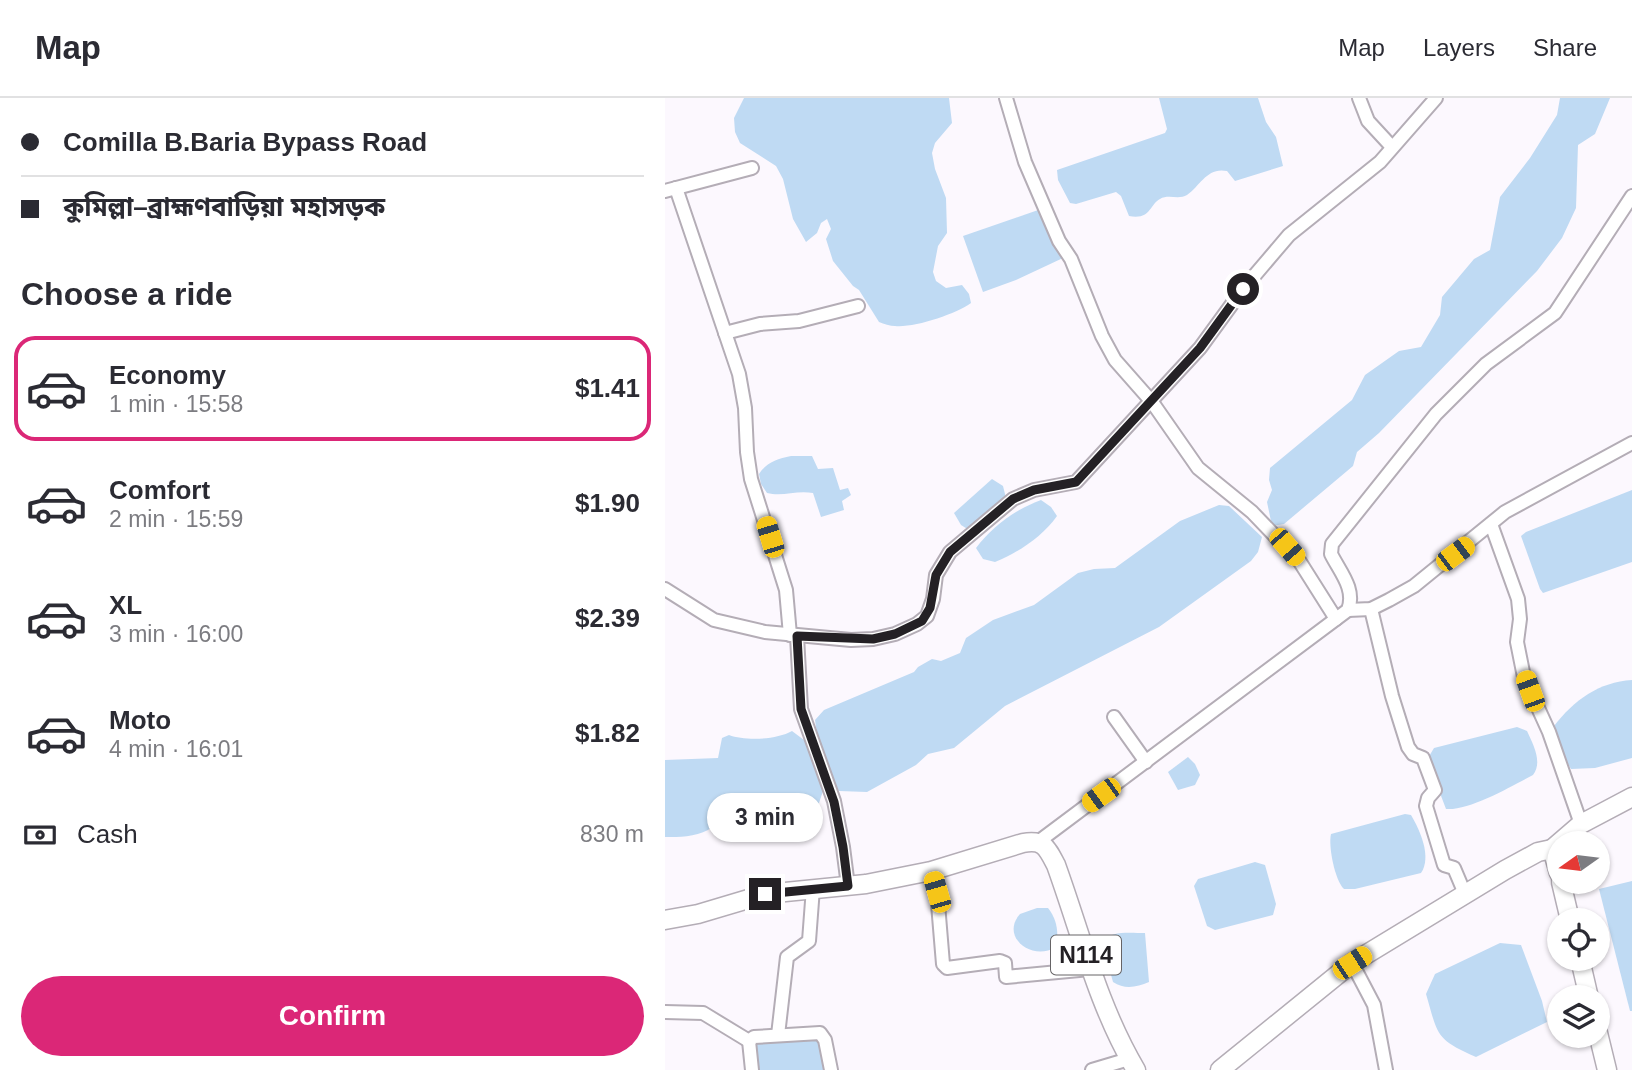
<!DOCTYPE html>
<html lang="en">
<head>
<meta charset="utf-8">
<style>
  :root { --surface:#fff; --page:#f7f7f7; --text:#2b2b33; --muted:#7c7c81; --line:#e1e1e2; --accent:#db2777 }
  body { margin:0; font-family:Arial,"Noto Sans Bengali",sans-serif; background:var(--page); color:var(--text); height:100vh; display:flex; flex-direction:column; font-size:26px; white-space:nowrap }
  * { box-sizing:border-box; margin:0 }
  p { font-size:23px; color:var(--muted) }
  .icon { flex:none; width:38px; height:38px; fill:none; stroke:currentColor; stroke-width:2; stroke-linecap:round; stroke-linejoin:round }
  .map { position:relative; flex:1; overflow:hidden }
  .sheet { display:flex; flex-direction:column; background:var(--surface); width:665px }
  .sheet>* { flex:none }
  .guide { display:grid; align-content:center; height:154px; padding:0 21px; background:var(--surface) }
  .needle { width:46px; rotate:256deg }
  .fabs { position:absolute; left:882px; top:733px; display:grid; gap:14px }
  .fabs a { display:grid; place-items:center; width:63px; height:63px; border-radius:50%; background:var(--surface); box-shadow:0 2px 5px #0004; font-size:35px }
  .end { position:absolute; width:32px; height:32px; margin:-16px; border:9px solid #242125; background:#fff; box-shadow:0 0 0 4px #fff }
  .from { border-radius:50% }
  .bubble { position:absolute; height:49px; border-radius:24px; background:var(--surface); box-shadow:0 2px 5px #0004; font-size:23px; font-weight:700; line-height:49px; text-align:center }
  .car { position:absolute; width:21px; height:42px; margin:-21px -10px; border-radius:9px; box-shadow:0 0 5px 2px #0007; background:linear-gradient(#f5c518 24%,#345 0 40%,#f5c518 0 76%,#345 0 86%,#f5c518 0) }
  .guide b { display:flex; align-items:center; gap:24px; height:66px; font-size:26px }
  .guide b+b { border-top:2px solid var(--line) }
  .guide i { width:18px; height:18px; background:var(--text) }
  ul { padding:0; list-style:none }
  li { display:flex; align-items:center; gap:21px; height:105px; margin:0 14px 10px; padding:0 7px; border:4px solid transparent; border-radius:21px }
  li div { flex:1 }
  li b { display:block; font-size:26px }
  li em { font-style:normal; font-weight:700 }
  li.active { border-color:var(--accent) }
  li>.icon { width:63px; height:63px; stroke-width:1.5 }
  h2 { padding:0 21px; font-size:32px; line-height:84px }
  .pay { display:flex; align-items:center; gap:18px; height:77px; padding:0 21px; font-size:26px }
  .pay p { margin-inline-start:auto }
  .cta { display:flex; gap:14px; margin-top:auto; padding:14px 21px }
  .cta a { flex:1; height:80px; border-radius:42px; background:var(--accent); color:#fff; font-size:28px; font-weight:700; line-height:80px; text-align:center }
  header { display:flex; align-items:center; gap:42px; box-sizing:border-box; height:98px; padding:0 35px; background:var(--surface); border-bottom:2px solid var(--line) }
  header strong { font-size:33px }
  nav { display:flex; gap:38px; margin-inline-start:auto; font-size:24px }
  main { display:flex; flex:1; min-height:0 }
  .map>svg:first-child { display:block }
  .water { fill:#bfdaf3 }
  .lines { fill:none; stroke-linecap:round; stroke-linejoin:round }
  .minor-casing { stroke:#b4adb6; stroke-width:16 }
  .highway-casing { stroke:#b4adb6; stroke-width:21 }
  .minor { stroke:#fff; stroke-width:12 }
  .highway { stroke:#fff; stroke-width:18 }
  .route { stroke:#242125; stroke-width:9 }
  .labels { text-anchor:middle; stroke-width:7; stroke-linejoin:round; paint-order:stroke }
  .shield { fill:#fff; stroke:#666466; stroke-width:2 }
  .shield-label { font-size:23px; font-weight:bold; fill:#242125 }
</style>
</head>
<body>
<header>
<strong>Map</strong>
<nav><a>Map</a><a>Layers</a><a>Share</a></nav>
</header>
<main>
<section class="sheet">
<div class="guide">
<b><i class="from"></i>Comilla B.Baria Bypass Road</b>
<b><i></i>কুমিল্লা–ব্রাহ্মণবাড়িয়া মহাসড়ক</b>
</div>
<h2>Choose a ride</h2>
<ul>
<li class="active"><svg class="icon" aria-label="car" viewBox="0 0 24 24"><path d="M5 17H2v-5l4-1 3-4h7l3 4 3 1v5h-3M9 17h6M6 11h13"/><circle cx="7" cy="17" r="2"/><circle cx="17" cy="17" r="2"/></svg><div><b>Economy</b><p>1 min · 15:58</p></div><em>$1.41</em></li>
<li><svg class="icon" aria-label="car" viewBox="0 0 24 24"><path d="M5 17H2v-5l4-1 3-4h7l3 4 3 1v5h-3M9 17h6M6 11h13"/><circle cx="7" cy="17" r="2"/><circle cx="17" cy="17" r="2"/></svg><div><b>Comfort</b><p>2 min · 15:59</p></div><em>$1.90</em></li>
<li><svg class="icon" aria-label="car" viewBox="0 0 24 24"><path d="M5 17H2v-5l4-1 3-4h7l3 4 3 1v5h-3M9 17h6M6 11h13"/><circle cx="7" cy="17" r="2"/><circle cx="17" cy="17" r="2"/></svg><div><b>XL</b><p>3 min · 16:00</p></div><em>$2.39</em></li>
<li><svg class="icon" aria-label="car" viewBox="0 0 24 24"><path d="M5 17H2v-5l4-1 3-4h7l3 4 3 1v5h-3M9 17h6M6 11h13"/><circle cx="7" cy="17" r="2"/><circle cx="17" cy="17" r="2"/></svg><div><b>Moto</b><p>4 min · 16:01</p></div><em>$1.82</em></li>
</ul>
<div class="pay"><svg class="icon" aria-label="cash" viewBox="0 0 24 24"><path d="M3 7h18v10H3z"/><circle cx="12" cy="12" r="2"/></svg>Cash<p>830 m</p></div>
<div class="cta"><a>Confirm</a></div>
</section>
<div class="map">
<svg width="967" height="972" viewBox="0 0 967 972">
  <rect width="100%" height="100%" fill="#fcf8fe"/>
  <!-- water -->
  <g class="water">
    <path d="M 79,0 L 284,0 L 287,25 L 270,45 L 267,55 L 270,71 L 281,100 L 282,135 L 273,148 L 268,174 L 271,183 L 281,190 L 297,187 L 304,196 L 306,205 C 291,216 249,230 230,228 C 225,228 219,226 214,224 L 194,192 L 188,188 L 168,163 L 161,141 L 166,131 L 162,121 L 156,125 L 152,135 L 141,144 L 128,121 L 118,81 L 111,68 L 75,45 L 70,34 L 69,20 Z"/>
    <path d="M 494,0 L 593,0 L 601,24 L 611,39 L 618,68 L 570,83 L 562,73 C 542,69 536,87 522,97 C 514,102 503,96 495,101 C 484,107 486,122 464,118 L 456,98 L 451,94 L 411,106 L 405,105 L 393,82 L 392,72 L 500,35 L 502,31 Z"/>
    <path d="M 895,0 L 945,0 L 930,36 L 913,47 L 911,110 L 897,140 L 872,173 L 714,335 L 692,354 L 688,368 L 619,426 L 607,428 L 602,404 L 607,392 L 604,382 L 605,370 L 687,302 L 700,277 L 734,253 L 756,249 L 775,217 L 777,199 L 809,161 L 825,152 L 835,99 L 865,60 L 892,17 Z"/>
    <path d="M 376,111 L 398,160 L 351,182 L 318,194 L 298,138 Z"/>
    <path d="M 126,358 L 147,358 L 153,371 L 168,370 L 175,392 L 183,390 L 186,397 L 177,403 L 179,412 L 156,419 L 148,395 C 131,392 118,399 102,395 L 96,386 L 94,376 C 102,364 112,361 126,358 Z"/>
    <path d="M 327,381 L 338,388 L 341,400 L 304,432 L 296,427 L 289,415 Z"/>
    <path d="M 967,392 L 967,464 L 878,495 L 875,491 L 856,438 L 861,434 Z"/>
    <path d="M 376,402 L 386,409 L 392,418 C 377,439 354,454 330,464 L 318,461 L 311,450 C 328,428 349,412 376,402 Z"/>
    <path d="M 554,407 L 564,408 L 597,439 L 593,454 L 586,463 L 494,529 L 340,608 L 289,650 L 263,656 L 251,667 L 202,694 L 174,693 C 161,672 153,648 150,622 L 159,612 L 249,574 L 253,569 L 267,561 L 276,563 L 295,555 L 301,540 L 328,522 L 369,507 L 413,475 L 429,471 L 450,470 L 515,423 Z"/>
    <path d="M 967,582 L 967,660 L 930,670 L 906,671 L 896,654 L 889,628 C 909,602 934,584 967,582 Z"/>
    <path d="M 852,629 L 862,633 C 868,646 878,664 868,677 C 847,688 804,713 781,711 L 764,666 L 763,660 L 769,650 Z"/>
    <path d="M 127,633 L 143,645 L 159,690 L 153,708 C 121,716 88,715 57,724 C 51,725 47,729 43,732 C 30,739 14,739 0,739 L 0,662 L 53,660 L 57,640 L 64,637 C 80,643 111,642 127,633 Z"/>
    <path d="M 523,659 L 530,666 L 535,677 L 530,687 L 513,692 L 503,674 Z"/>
    <path d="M 740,716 L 746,717 C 755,732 767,759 756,775 L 690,791 L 679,791 C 670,783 663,748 666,736 Z"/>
    <path d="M 590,764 L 600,767 L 611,806 L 608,817 L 550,832 L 542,828 L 529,788 L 533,781 Z"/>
    <path d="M 967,783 L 967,913 L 965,913 L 934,791 Z"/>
    <path d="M 372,810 L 383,810 C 392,821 394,835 391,849 C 366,864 335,838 355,816 Z"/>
    <path d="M 480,835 L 484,884 C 472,889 460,892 448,884 L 437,844 C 445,832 466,835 480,835 Z"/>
    <path d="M 835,845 L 856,847 L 877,903 L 882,924 L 811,959 C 770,941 773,937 761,896 L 770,876 Z"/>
    <path d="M 151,939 L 157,947 L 160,972 L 91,972 L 90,943 Z"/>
  </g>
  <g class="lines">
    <!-- minor casing -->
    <g class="minor-casing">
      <g id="minor">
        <path d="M 341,0 L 360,64 L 394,143 L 406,161 L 437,238 L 450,262 L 487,304 L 533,370 L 587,414 L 635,464 L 671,521"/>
        <path d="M 694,0 L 703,23 L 727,49"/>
        <path d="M 11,90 L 74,276 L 80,310 L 82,354 L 86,381 L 121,492 L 125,537"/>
        <path d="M 0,93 L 87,70"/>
        <path d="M 60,235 L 95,226 L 134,223 L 193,208"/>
        <path d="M 826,426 L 853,501 L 855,521 L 852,544 L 859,579 L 884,634 L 916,726"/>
        <path d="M 0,491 L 49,522 L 100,534 L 186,542 L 208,541 L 230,536 L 252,526 L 262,518 L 268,501 L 271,477 L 285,454 L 348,401 L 369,392 L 411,384 L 535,250 L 578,191 L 624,137 L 715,64 L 771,0"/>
        <path d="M 706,511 L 727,598 L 743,649 L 748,656 L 758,660 L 770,692 L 763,700 L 761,708 L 779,767 L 789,770 L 800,796"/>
        <path d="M 683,512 L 706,511 L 724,502 L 749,488 L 840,414 L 967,345"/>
        <path d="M 132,538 L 136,611 L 169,703 L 178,749 L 183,788"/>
        <path d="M 449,619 L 481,664"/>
        <path d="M 373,744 L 683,512 C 691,491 675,474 666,456 L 667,446 L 771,316 L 821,266 L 890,215 L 967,98"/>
        <path d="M 266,773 L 272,794 L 278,866 L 282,870 L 335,863 L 340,865 L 341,879 L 425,871"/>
        <path d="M 687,865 L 709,907 L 721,972"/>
        <path d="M 0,914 L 38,915 L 84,943"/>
        <path d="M 113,937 L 122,859 L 144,843 L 148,790"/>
        <path d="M 84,943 L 89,939 L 155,935 L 160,942 L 166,972"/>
        <path d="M 84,943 L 87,972"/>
        <path d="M 427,972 L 464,961"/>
      </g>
    </g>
    <!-- highway casing -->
    <g class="highway-casing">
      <g id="highway">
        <path d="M 894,775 L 887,751 L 916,726 L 967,699"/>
        <path d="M 896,784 L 905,822"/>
        <path d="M 0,822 L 33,816 L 100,796 L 201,786 L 266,773 L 358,745 C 379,741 382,750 391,767 C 416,836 433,908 471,972"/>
        <path d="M 915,861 L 924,900"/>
        <path d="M 933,935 L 942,972"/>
        <path d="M 555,972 L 687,865 L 840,772 L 873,754 L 887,751"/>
      </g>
    </g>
    <!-- minor -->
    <use href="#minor" class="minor"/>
    <!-- highway -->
    <use href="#highway" class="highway"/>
  </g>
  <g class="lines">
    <!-- route -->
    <path class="route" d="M 100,796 L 183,788 L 178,749 L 169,704 L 136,611 L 132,538 L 208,541 L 230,536 L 257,523 L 265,510 L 271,477 L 285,454 L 348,401 L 369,392 L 411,384 L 535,250 L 578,191"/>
  </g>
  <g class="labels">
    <!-- shield labels -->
    <rect class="shield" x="386" y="837.5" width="70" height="39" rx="5"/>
    <g class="shield-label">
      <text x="421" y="865">N114</text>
    </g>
  </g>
</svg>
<div class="fabs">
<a><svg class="needle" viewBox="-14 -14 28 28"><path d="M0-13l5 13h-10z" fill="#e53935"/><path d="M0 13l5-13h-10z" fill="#7c7c81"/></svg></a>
<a><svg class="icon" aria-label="locate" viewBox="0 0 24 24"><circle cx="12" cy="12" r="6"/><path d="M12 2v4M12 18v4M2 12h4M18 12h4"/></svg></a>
<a><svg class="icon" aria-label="layers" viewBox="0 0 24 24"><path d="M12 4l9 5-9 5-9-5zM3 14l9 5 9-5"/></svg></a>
</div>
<i class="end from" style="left:578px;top:191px"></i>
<i class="end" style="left:100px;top:796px"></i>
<div class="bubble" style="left:42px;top:695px;width:116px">3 min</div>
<i class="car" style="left:105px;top:439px;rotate:343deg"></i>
<i class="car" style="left:622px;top:449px;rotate:139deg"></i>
<i class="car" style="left:790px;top:456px;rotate:53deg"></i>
<i class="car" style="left:865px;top:593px;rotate:340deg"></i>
<i class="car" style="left:436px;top:697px;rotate:234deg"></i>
<i class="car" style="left:272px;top:794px;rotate:344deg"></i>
<i class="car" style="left:687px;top:865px;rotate:57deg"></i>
</div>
</main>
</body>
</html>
